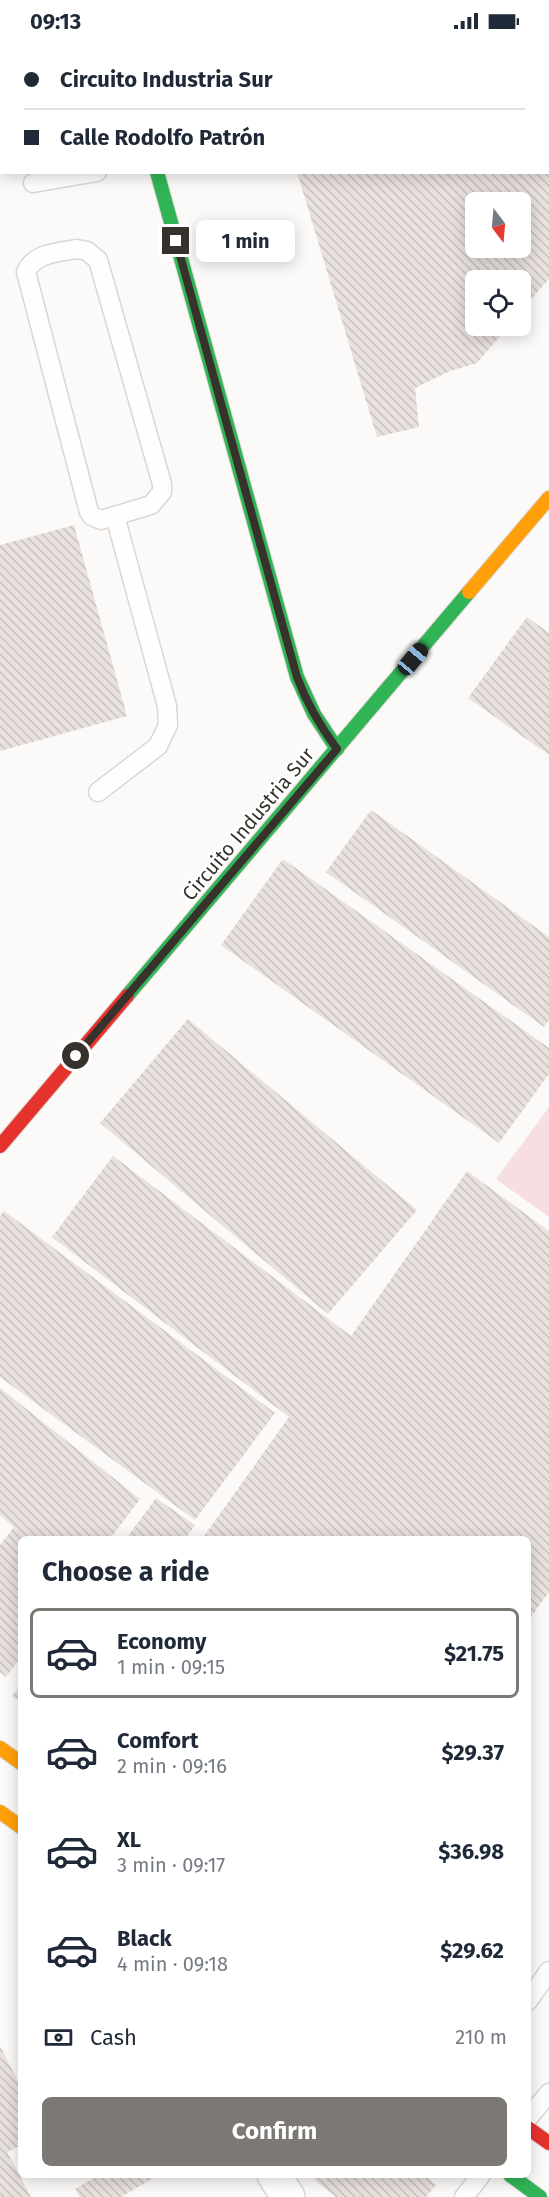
<!DOCTYPE html>
<html lang="en">
<head>
<meta charset="utf-8">
<style>
  :root { --surface:#fff; --page:#f2f2f3; --text:#1f2937; --muted:#747a83; --line:#e0e1e3; --accent:#7c7873 }
  body { margin:0; font-family:"Fira Sans",sans-serif; background:var(--page); color:var(--text); height:100vh; display:flex; flex-direction:column; font-size:22px; white-space:nowrap }
  * { box-sizing:border-box; margin:0 }
  p { font-size:20px; color:var(--muted) }
  .icon { flex:none; width:33px; height:33px; fill:none; stroke:currentColor; stroke-width:2; stroke-linecap:round; stroke-linejoin:round }
  .map { position:relative; flex:1; overflow:hidden }
  .side { position:absolute; left:18px; top:1494px; width:513px; height:642px; display:flex; flex-direction:column; background:var(--surface); border-radius:9px; box-shadow:0 3px 15px #0003 }
  .side>* { flex:none }
  .guide { position:absolute; left:0px; top:0px; width:549px; height:132px; box-shadow:0 3px 15px #0003; display:grid; align-content:center; height:132px; padding:0 24px; background:var(--surface) }
  .needle { width:39px; rotate:164deg }
  .fabs { position:absolute; left:465px; top:150px; display:grid; gap:12px }
  .fabs a { display:grid; place-items:center; width:66px; height:66px; border-radius:9px; background:var(--surface); box-shadow:0 3px 15px #0003; font-size:30px }
  .end { position:absolute; width:27px; height:27px; margin:-14px; border:8px solid #37322c; background:#fff; box-shadow:0 0 0 3px #fff }
  .from { border-radius:50% }
  .bubble { position:absolute; height:42px; border-radius:9px; background:var(--surface); box-shadow:0 3px 15px #0003; font-size:20px; font-weight:700; line-height:42px; text-align:center }
  .car { position:absolute; width:18px; height:36px; margin:-18px -9px; border-radius:8px; box-shadow:0 0 4px 2px #0007; background:linear-gradient(#222 24%,#8ab4d8 0 40%,#222 0 76%,#8ab4d8 0 86%,#222 0) }
  .guide b { display:flex; align-items:center; gap:21px; height:57px; font-size:22px }
  .guide b+b { border-top:2px solid var(--line) }
  .guide i { width:15px; height:15px; background:var(--text) }
  ul { padding:0; list-style:none }
  li { display:flex; align-items:center; gap:18px; height:90px; margin:0 12px 9px; padding:0 12px; border:3px solid transparent; border-radius:9px }
  li div { flex:1 }
  li b { display:block; font-size:22px }
  li em { font-style:normal; font-weight:700 }
  li.selected { border-color:var(--accent) }
  li>.icon { width:54px; height:54px; stroke-width:1.5 }
  h2 { padding:0 24px; font-size:27px; line-height:72px }
  .pay { display:flex; align-items:center; gap:15px; height:66px; padding:0 24px; font-size:22px }
  .pay p { margin-inline-start:auto }
  .cta { display:flex; gap:12px; margin-top:auto; padding:12px 24px }
  .cta a { flex:1; height:69px; border-radius:9px; background:var(--accent); color:#fff; font-size:24px; font-weight:700; line-height:69px; text-align:center }
  .status { display:flex; justify-content:space-between; align-items:center; height:42px; padding:0 30px; background:var(--surface); direction:ltr }
  .status svg { height:16px; fill:currentColor }
  .map>svg:first-child { display:block }
  .green { fill:#f6dee2 }
  .building { fill:url(#building-back-hatch); fill-rule:evenodd }
  .lines { fill:none; stroke-linecap:round; stroke-linejoin:round }
  .lane-casing { stroke:#dad6d3; stroke-width:21 }
  .street-casing { stroke:#dad6d3; stroke-width:36 }
  .fast-casing { stroke:#dad6d3; stroke-width:16 }
  .slow-casing { stroke:#dad6d3; stroke-width:16 }
  .jam-casing { stroke:#dad6d3; stroke-width:16 }
  .lane { stroke:#fffefe; stroke-width:18 }
  .street { stroke:#fffefe; stroke-width:33 }
  .fast { stroke:#30b455; stroke-width:14 }
  .slow { stroke:#ff9f0a; stroke-width:14 }
  .jam { stroke:#e5322d; stroke-width:14 }
  .route { stroke:#37322c; stroke-width:8 }
  .labels { text-anchor:middle; stroke-width:4.5; stroke-linejoin:round; paint-order:stroke }
  .street-label { font-size:20px; fill:#37322c; stroke:#fff }
</style>
</head>
<body>
<div class="status"><b>09:13</b><svg viewBox="0 0 49 12"><path d="M0 12V9h3v3zM5 12V6h3v6zM10 12V3h3v9zM15 12V0h3v12zM26 1h20v11H26zM47 4h2v5h-2z"/></svg></div>
<div class="map">
<svg width="549" height="2155" viewBox="0 0 549 2155">
  <defs>
    <pattern id="building-back-hatch" width="6" height="6" patternUnits="userSpaceOnUse" patternTransform="scale(1.5)"><rect width="6" height="6" fill="#e9e1de"/><path d="M-1 5l2 2M0 0l6 6M5-1l2 2" fill="none" stroke="#c8c2bf"/></pattern>
  </defs>
  <rect width="100%" height="100%" fill="#fcfaf8"/>
  <!-- green -->
  <path class="green" d="M 549,1065 L 549,1175 L 496,1137 Z"/>
  <!-- building -->
  <g class="building">
    <path d="M 297,130 L 549,130 L 549,237 L 520,270 L 520,238 L 476,238 L 476,284 L 509,284 L 477,321 L 450,329 L 415,346 L 419,385 L 377,395 ZM 476,160 L 520,160 L 520,206 L 476,206 Z"/>
    <path d="M 74,483 L 127,674 L 0,709 L 0,503 Z"/>
    <path d="M 527,575 L 549,591 L 549,713 L 468,656 Z"/>
    <path d="M 371,768 L 549,895 L 549,978 L 544,985 L 326,830 Z"/>
    <path d="M 283,817 L 549,1006 L 549,1032 L 499,1101 L 221,903 Z"/>
    <path d="M 188,977 L 417,1168 L 328,1272 L 100,1081 Z"/>
    <path d="M 113,1114 L 351,1294 L 467,1129 L 549,1189 L 549,1550 L 528,1579 L 528,1497 L 202,1497 L 289,1375 L 52,1195 Z"/>
    <path d="M 4,1169 L 275,1371 L 195,1478 L 0,1335 L 0,1174 Z"/>
    <path d="M 0,1346 L 140,1457 L 110,1497 L 21,1497 L 21,1615 L 6,1635 L 0,1630 L 0,1503 L 14,1485 L 0,1473 Z"/>
    <path d="M 156,1456 L 195,1483 L 185,1497 L 126,1497 Z"/>
    <path d="M 21,1642 L 21,1661 L 12,1654 Z"/>
    <path d="M 0,2004 L 21,2045 L 21,2103 L 7,2110 L 31,2155 L 0,2155 Z"/>
    <path d="M 99,2133 L 159,2133 L 121,2155 L 80,2155 L 75,2147 Z"/>
    <path d="M 318,2133 L 424,2133 L 436,2143 L 426,2155 L 336,2155 L 314,2138 Z"/>
  </g>
  <g class="lines">
    <!-- lane casing -->
    <g class="lane-casing">
      <g id="lane">
        <path d="M 60,0 L 60,2"/>
        <path d="M 33,141 L 97,130"/>
        <path d="M 77,207 L 87,209 L 98,218 L 162,442 L 162,450 L 151,463 L 101,478 L 92,474 L 89,470 L 26,230 C 34,211 59,210 77,207 Z"/>
        <path d="M 98,750 L 158,704 L 168,683 L 167,664 L 115,474"/>
        <path d="M 528,1959 L 549,1929"/>
        <path d="M 528,2076 L 549,2051"/>
        <path d="M 464,2155 L 481,2133"/>
      </g>
    </g>
    <!-- street casing -->
    <g class="street-casing">
      <g id="street">
        <path d="M 120,0 L 120,2"/>
        <path d="M 274,2133 L 288,2155"/>
      </g>
    </g>
    <!-- fast casing -->
    <g class="fast-casing">
      <g id="fast">
        <path d="M 157,130 L 297,635 L 314,672 L 337,707"/>
        <path d="M 127,954 L 469,550"/>
        <path d="M 510,2133 L 540,2155"/>
      </g>
    </g>
    <!-- slow casing -->
    <g class="slow-casing">
      <g id="slow">
        <path d="M 469,550 L 549,456"/>
        <path d="M 0,1706 L 21,1721"/>
        <path d="M 0,1770 L 21,1785"/>
      </g>
    </g>
    <!-- jam casing -->
    <g class="jam-casing">
      <g id="jam">
        <path d="M 0,1104 L 127,954"/>
        <path d="M 528,2086 L 549,2101"/>
      </g>
    </g>
    <!-- lane -->
    <use href="#lane" class="lane"/>
    <!-- street -->
    <use href="#street" class="street"/>
    <!-- fast -->
    <use href="#fast" class="fast"/>
    <!-- slow -->
    <use href="#slow" class="slow"/>
    <!-- jam -->
    <use href="#jam" class="jam"/>
  </g>
  <g class="lines">
    <!-- route -->
    <path class="route" d="M 76,1014 L 337,707 C 320,684 307,662 297,635 L 176,199"/>
  </g>
  <g class="labels">
    <!-- street labels -->
    <g class="street-label">
      <text transform="translate(248 782) rotate(-50)" y="7">Circuito Industria Sur</text>
    </g>
  </g>
</svg>
<div class="fabs">
<a><svg class="needle" viewBox="-14 -14 28 28"><path d="M0-13l5 13h-10z" fill="#e53935"/><path d="M0 13l5-13h-10z" fill="#747a83"/></svg></a>
<a><svg class="icon" aria-label="locate" viewBox="0 0 24 24"><circle cx="12" cy="12" r="6"/><path d="M12 2v4M12 18v4M2 12h4M18 12h4"/></svg></a>
</div>
<i class="end from" style="left:76px;top:1014px"></i>
<i class="end" style="left:176px;top:199px"></i>
<div class="bubble" style="left:196px;top:178px;width:99px">1 min</div>
<i class="car" style="left:413px;top:617px;rotate:40deg"></i>
<div class="guide">
<b><i class="from"></i>Circuito Industria Sur</b>
<b><i></i>Calle Rodolfo Patrón</b>
</div>
<section class="side">
<h2>Choose a ride</h2>
<ul>
<li class="selected"><svg class="icon" aria-label="car" viewBox="0 0 24 24"><path d="M5 17H2v-5l4-1 3-4h7l3 4 3 1v5h-3M9 17h6M6 11h13"/><circle cx="7" cy="17" r="2"/><circle cx="17" cy="17" r="2"/></svg><div><b>Economy</b><p>1 min · 09:15</p></div><em>$21.75</em></li>
<li><svg class="icon" aria-label="car" viewBox="0 0 24 24"><path d="M5 17H2v-5l4-1 3-4h7l3 4 3 1v5h-3M9 17h6M6 11h13"/><circle cx="7" cy="17" r="2"/><circle cx="17" cy="17" r="2"/></svg><div><b>Comfort</b><p>2 min · 09:16</p></div><em>$29.37</em></li>
<li><svg class="icon" aria-label="car" viewBox="0 0 24 24"><path d="M5 17H2v-5l4-1 3-4h7l3 4 3 1v5h-3M9 17h6M6 11h13"/><circle cx="7" cy="17" r="2"/><circle cx="17" cy="17" r="2"/></svg><div><b>XL</b><p>3 min · 09:17</p></div><em>$36.98</em></li>
<li><svg class="icon" aria-label="car" viewBox="0 0 24 24"><path d="M5 17H2v-5l4-1 3-4h7l3 4 3 1v5h-3M9 17h6M6 11h13"/><circle cx="7" cy="17" r="2"/><circle cx="17" cy="17" r="2"/></svg><div><b>Black</b><p>4 min · 09:18</p></div><em>$29.62</em></li>
</ul>
<div class="pay"><svg class="icon" aria-label="cash" viewBox="0 0 24 24"><path d="M3 7h18v10H3z"/><circle cx="12" cy="12" r="2"/></svg>Cash<p>210 m</p></div>
<div class="cta"><a>Confirm</a></div>
</section>
</div>
</body>
</html>
